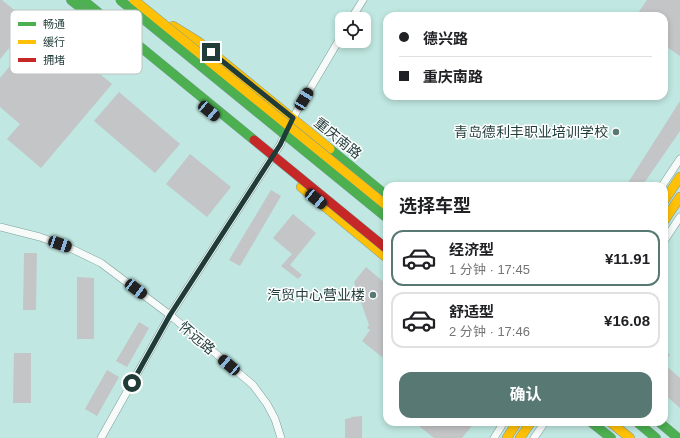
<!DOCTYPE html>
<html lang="zh">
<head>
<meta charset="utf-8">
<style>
  :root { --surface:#fff; --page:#f2f2f2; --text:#202124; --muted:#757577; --line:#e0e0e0; --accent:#577873 }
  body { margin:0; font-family:Arial,"Noto Sans SC",sans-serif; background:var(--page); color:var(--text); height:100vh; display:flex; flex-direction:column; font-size:15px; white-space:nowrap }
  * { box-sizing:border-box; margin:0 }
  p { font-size:13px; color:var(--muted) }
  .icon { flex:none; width:22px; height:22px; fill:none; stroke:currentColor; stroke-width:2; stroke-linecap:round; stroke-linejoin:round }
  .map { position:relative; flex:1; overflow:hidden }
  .panel { position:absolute; left:383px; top:182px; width:285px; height:244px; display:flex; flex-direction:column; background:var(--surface); border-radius:12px; box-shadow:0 2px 6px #0003 }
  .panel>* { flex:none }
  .hud { position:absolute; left:383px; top:12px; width:285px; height:88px; border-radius:12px; box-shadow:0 2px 6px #0003; display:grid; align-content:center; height:88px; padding:0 16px; background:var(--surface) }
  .controls { position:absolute; left:335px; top:12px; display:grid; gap:8px }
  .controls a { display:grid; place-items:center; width:36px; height:36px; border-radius:8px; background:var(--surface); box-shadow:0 2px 6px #0003; font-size:20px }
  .end { position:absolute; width:18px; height:18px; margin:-9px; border:5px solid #1f3c38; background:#fff; box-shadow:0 0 0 2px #fff }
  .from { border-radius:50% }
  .car { position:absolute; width:12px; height:24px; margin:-12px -6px; border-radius:5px; box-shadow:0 0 3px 1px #0007; background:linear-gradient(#222 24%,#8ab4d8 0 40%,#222 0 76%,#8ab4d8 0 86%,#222 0) }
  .hud b { display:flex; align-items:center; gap:14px; height:38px; font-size:15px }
  .hud b+b { border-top:1px solid var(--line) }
  .hud i { width:10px; height:10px; background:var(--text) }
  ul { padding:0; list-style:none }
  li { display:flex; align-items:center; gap:12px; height:56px; margin:0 8px 6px; padding:0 8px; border:2px solid var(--line); border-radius:12px }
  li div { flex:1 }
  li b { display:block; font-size:15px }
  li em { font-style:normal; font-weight:700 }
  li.current { border-color:var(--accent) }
  li>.icon { width:36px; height:36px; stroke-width:1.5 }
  h2 { padding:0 16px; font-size:18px; line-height:48px }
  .action { display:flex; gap:8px; margin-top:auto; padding:8px 16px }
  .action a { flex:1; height:46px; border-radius:12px; background:var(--accent); color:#fff; font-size:16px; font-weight:700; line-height:46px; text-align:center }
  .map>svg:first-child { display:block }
  .building { fill:#c3c5c7 }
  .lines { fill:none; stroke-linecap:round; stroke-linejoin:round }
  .street-casing { stroke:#7d9c98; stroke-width:8 }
  .fast-casing { stroke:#7d9c98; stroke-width:10 }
  .slow-casing { stroke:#7d9c98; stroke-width:10 }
  .street { stroke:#f6fbfa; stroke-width:7 }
  .fast { stroke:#4caf50; stroke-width:9 }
  .slow { stroke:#ffc107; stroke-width:9 }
  .fast-bridge-casing { stroke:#7d9c98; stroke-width:10; stroke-linecap:butt }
  .slow-bridge-casing { stroke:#7d9c98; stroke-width:10; stroke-linecap:butt }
  .jam-bridge-casing { stroke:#7d9c98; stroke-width:10; stroke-linecap:butt }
  .fast-bridge { stroke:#4caf50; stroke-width:9 }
  .slow-bridge { stroke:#ffc107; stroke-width:9 }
  .jam-bridge { stroke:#c62828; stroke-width:9 }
  .route { stroke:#1f3c38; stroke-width:5 }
  .poi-dot { fill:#577873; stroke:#fff; stroke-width:1.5 }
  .labels { text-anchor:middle; stroke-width:3; stroke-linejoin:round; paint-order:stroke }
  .poi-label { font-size:14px; fill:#1f3c38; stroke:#fff; text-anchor:end }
  .street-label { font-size:14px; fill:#1f3c38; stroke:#fff }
  .key { fill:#fff; stroke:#bcc4c3; stroke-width:1 }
  .key-label { font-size:11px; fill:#1f3c38 }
</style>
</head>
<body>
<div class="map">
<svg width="680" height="438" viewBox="0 0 680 438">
  <rect width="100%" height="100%" fill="#c0e7e1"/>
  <!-- building -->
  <g class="building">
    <path d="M 0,0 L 2,0 L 30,23 L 0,59 Z"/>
    <path d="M 647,0 L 680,0 L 680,56 L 664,45 L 664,16 L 636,16 Z"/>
    <path d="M 40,29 L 70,53 L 66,59 L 78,69 L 84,61 L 112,84 L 41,168 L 7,139 L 20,124 L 0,107 L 0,78 Z"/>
    <path d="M 119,92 L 180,144 L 155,173 L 94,121 Z"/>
    <path d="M 680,101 L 680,131 L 642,186 L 626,186 Z"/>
    <path d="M 190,154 L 231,187 L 207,217 L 166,184 Z"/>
    <path d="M 271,190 L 281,196 L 240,266 L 229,260 Z"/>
    <path d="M 293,214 L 316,233 L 290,265 L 302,275 L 298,279 L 281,266 L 292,254 L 273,238 Z"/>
    <path d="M 24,253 L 37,253 L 36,310 L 23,310 Z"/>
    <path d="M 366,267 L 387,285 L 387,351 L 382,357 L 362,341 L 370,330 L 367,328 L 369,325 L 354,282 Z"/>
    <path d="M 77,277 L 94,278 L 94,339 L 77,339 Z"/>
    <path d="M 139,322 L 149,328 L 127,367 L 116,361 Z"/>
    <path d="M 664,350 L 670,355 L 664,363 Z"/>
    <path d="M 14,353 L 31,353 L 31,403 L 13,403 Z"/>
    <path d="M 664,364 L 680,378 L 680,408 L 664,394 Z"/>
    <path d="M 107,370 L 119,377 L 97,416 L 85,409 Z"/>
    <path d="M 362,416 L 362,438 L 345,438 L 345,419 L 351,418 L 351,417 Z"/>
    <path d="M 414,422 L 475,422 L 462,438 L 434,438 Z"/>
  </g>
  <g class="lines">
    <!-- street casing -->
    <g class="street-casing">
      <g id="street">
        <path d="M 351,19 L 363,0"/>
        <path d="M 291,121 L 342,35"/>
        <path d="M 662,186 L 680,159"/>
        <path d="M 0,227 L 40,237 L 70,248 L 101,263 L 170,315 L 253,385 L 267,404 L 275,419 L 281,438"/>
        <path d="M 664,241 L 680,217"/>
        <path d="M 101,438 L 170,315 L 280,145 L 286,132"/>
        <path d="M 494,438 L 504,422"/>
        <path d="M 534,438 L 545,422"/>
      </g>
    </g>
    <!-- fast casing -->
    <g class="fast-casing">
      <g id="fast">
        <path d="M 71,0 L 124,42"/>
        <path d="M 330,149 L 387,196"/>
        <path d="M 591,422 L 611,438"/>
        <path d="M 637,422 L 656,438"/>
        <path d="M 659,422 L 678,438"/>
      </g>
    </g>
    <!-- slow casing -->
    <g class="slow-casing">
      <g id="slow">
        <path d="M 173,26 L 199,42 L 330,149"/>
        <path d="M 301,187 L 387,258"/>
        <path d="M 664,201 L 680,177"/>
        <path d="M 664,221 L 680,197"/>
        <path d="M 610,422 L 630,438"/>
        <path d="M 507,438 L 517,422"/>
        <path d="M 520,438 L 531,422"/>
      </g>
    </g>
    <!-- street -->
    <use href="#street" class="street"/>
    <!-- fast -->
    <use href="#fast" class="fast"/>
    <!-- slow -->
    <use href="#slow" class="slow"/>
    <!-- fast-bridge casing -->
    <g class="fast-bridge-casing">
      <g id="fast-bridge">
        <path d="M 83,0 L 254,140"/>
        <path d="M 120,0 L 387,218"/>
      </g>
    </g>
    <!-- slow-bridge casing -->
    <g class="slow-bridge-casing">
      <path id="slow-bridge" d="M 134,0 L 387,206"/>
    </g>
    <!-- jam-bridge casing -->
    <g class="jam-bridge-casing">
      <path id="jam-bridge" d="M 254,140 L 387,249"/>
    </g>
    <!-- fast-bridge -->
    <use href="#fast-bridge" class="fast-bridge"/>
    <!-- slow-bridge -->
    <use href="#slow-bridge" class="slow-bridge"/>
    <!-- jam-bridge -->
    <use href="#jam-bridge" class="jam-bridge"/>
  </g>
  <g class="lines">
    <!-- route -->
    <path class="route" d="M 132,383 L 170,315 L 280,145 L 293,118 L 211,52"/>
  </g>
  <!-- markers -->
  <g class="poi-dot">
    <circle cx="616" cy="132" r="4"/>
    <circle cx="373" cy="295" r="4"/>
  </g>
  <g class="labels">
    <!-- poi labels -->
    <g class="poi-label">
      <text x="608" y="137">青岛德利丰职业培训学校</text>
      <text x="365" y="300">汽贸中心营业楼</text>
    </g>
    <!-- street labels -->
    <g class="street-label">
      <text transform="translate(338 138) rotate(39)" y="5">重庆南路</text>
      <text transform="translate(197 338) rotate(40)" y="5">怀远路</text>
    </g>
  </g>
  <!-- legend -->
  <rect x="10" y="10" width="132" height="64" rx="6" class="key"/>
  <rect x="18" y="22" width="18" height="4" fill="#4caf50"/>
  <rect x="18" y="40" width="18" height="4" fill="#ffc107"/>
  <rect x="18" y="58" width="18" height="4" fill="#c62828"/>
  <g class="key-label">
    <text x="43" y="28">畅通</text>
    <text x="43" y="46">缓行</text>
    <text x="43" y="64">拥堵</text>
  </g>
</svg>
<div class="controls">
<a><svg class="icon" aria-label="locate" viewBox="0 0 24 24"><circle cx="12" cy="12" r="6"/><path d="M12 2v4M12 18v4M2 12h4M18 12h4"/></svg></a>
</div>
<i class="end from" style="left:132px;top:383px"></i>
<i class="end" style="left:211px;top:52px"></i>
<i class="car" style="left:304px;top:99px;rotate:31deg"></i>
<i class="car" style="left:209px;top:111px;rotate:130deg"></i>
<i class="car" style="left:316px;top:199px;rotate:129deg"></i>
<i class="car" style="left:60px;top:244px;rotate:109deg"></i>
<i class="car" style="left:136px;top:289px;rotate:127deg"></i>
<i class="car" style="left:229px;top:365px;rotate:310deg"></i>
<div class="hud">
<b><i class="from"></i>德兴路</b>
<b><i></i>重庆南路</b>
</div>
<section class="panel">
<h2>选择车型</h2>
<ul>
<li class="current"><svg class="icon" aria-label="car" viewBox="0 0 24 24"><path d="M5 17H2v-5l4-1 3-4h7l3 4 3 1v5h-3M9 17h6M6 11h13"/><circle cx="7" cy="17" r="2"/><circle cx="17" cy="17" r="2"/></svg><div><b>经济型</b><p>1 分钟 · 17:45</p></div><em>¥11.91</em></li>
<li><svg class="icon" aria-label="car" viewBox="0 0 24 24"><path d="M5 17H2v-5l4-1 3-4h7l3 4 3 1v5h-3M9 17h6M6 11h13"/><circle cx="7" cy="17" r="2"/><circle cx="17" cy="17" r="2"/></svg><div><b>舒适型</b><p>2 分钟 · 17:46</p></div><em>¥16.08</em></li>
</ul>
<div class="action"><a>确认</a></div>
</section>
</div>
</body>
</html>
